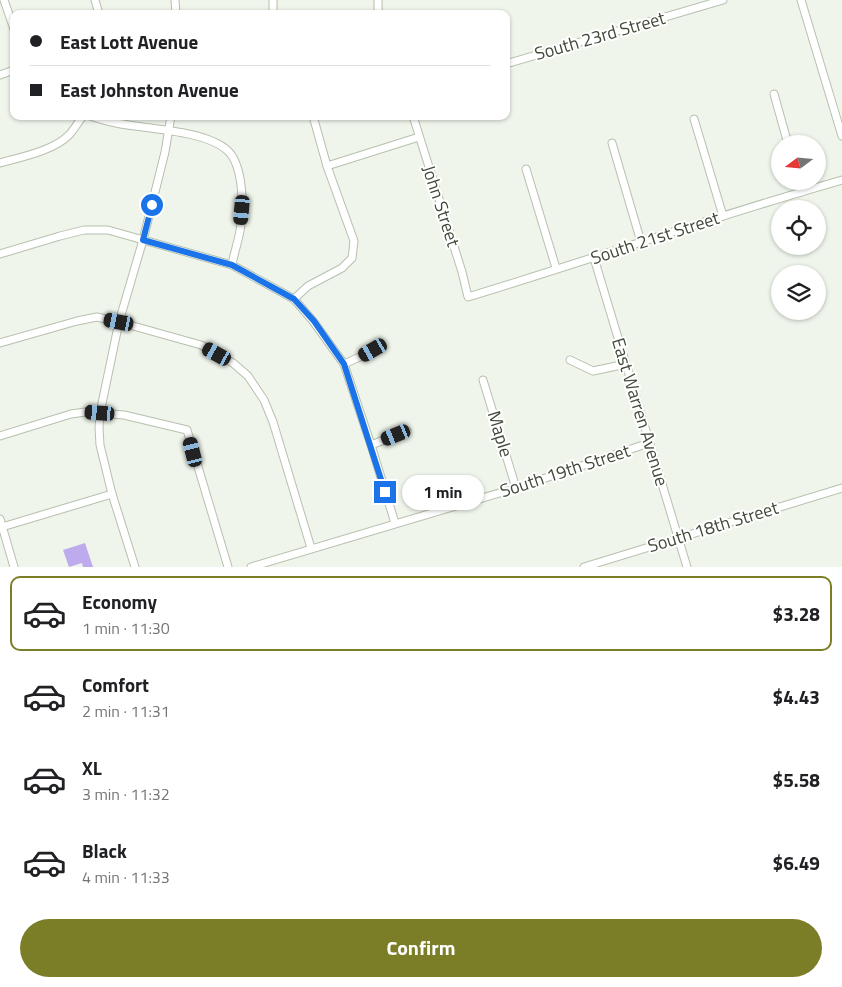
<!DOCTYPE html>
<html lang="en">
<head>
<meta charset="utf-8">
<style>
  :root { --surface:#fff; --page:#f2f2f2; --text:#202124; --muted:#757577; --line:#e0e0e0; --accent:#7b7e26 }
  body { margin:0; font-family:"Titillium Web",sans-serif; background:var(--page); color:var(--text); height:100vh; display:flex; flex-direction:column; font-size:19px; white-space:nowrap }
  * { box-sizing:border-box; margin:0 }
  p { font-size:16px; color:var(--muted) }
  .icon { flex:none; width:28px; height:28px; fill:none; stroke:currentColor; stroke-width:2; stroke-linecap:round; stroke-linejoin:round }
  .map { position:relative; height:567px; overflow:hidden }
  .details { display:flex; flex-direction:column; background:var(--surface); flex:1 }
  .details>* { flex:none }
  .banner { position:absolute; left:10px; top:10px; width:500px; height:110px; border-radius:10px; box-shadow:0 1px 4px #0004; display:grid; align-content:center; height:110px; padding:0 20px; background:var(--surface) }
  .needle { width:32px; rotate:254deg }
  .controls { position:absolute; left:771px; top:135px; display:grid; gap:10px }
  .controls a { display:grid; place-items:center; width:55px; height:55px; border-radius:50%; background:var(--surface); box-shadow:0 1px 4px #0004; font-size:25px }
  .end { position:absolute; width:22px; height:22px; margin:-11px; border:6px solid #1a73e8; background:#fff; box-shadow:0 0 0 2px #fff }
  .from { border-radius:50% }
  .bubble { position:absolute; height:35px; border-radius:18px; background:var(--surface); box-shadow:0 1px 4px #0004; font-size:16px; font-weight:700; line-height:35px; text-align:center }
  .car { position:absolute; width:15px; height:30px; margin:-15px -8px; border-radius:6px; box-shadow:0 0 4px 1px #0007; background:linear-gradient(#222 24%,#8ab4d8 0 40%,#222 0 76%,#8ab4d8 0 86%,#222 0) }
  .banner b { display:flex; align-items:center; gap:18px; height:48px; font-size:19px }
  .banner b+b { border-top:1px solid var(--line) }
  .banner i { width:12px; height:12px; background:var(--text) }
  ul { padding:9px 0 0; list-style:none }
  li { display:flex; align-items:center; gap:15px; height:75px; margin:0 10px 8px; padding:0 10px; border:2px solid transparent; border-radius:10px }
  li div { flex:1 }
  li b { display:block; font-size:19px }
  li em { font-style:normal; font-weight:700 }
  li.active { border-color:var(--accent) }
  li>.icon { width:45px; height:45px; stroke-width:1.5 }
  .cta { display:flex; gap:10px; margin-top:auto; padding:10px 20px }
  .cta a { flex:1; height:58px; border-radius:30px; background:var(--accent); color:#fff; font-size:20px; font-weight:700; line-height:58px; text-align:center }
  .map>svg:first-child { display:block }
  .water { fill:#beabed }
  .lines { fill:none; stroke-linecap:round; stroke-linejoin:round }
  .minor-casing { stroke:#b7c0ae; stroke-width:9 }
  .minor { stroke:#fff; stroke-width:7 }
  .route { stroke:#1a73e8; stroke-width:6 }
  .labels { text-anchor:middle; stroke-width:4; stroke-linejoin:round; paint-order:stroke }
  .street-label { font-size:18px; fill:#414939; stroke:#fff }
</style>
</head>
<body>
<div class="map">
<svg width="842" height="567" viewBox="0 0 842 567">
  <rect width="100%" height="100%" fill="#eff5eb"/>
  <!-- water -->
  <path class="water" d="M 85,543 L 93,567 L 83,567 L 82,563 L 69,567 L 63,550 Z"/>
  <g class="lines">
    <!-- minor casing -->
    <g class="minor-casing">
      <g id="minor">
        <path d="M 4,0 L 14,29"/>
        <path d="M 95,0 L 99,14"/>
        <path d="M 175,0 L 176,14"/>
        <path d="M 273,0 L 273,14"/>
        <path d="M 378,0 L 378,8 L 379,14"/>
        <path d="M 801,0 L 842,136"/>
        <path d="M 506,64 L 723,0"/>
        <path d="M 0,75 L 14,70"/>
        <path d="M 774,94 L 788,144"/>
        <path d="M 90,116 C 99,119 107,121 116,123 C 146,129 204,130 227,150 C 244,165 244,210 240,231 C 238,242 234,253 232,265"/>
        <path d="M 413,116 L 462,272 L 468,297 C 593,259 716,216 842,180"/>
        <path d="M 694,119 L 723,216"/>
        <path d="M 612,143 L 641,242"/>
        <path d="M 0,163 C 21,157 53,151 69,135 C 74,130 78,122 83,116"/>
        <path d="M 327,166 L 419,137"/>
        <path d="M 526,169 L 556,268"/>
        <path d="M 799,181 L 802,192"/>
        <path d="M 0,254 L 60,236 L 84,230 L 108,230 L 232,265 L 294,299 L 313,321 L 344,364 L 371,445 L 395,523"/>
        <path d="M 594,258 L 687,567"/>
        <path d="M 294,299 L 308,286 L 342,268 L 352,258 L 354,241 L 327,166 L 313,116"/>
        <path d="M 0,343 L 77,321 L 97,317 L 119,322 L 201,345 L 233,363 L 248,376 L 264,400 L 273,422 L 311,548"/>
        <path d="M 570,360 L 593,371 L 626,364"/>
        <path d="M 344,364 L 364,355 L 382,345"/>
        <path d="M 483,380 L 516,488"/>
        <path d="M 0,436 L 71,414 L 85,412 L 124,415 L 187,430 L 228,567"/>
        <path d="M 371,445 L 407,431"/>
        <path d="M 0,519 L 14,567"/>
        <path d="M 2,527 L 112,494"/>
        <path d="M 135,567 L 112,494 L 100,445 L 99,428 L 100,413 L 119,322 L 143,240 L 165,152 L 171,116"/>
        <path d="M 251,567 L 516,488 L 649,443"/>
        <path d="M 584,567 L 842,488"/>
      </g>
    </g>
    <!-- minor -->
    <use href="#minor" class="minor"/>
  </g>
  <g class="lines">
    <!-- route -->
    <path class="route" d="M 152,205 L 143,240 L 232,265 L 294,299 L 314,321 L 344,364 L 385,492"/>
  </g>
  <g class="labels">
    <!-- street labels -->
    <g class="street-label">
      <text transform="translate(600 36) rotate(-16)" y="6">South 23rd Street</text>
      <text transform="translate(441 206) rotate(72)" y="6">John Street</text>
      <text transform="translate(655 238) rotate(-18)" y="6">South 21st Street</text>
      <text transform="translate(640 412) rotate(73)" y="6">East Warren Avenue</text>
      <text transform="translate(500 434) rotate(73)" y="6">Maple</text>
      <text transform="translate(565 471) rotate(-18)" y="6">South 19th Street</text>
      <text transform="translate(713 527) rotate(-17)" y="6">South 18th Street</text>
    </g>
  </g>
</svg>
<div class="controls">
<a><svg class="needle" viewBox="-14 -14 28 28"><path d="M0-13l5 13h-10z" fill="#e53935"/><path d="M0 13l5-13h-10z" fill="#757577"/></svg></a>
<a><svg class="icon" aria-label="locate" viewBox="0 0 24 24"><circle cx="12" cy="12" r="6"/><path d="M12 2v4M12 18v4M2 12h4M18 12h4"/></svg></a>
<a><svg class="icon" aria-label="layers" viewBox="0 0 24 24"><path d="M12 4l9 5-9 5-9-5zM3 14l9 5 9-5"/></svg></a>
</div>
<i class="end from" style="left:152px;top:205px"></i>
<i class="end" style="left:385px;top:492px"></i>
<div class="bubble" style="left:402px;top:475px;width:82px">1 min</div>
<i class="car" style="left:242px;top:210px;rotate:185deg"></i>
<i class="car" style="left:119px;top:322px;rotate:281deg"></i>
<i class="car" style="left:373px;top:350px;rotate:240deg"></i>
<i class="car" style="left:217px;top:354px;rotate:299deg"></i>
<i class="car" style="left:100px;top:413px;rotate:274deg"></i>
<i class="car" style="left:396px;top:435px;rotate:248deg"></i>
<i class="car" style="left:193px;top:452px;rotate:346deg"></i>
<div class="banner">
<b><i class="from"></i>East Lott Avenue</b>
<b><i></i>East Johnston Avenue</b>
</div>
</div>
<section class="details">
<ul>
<li class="active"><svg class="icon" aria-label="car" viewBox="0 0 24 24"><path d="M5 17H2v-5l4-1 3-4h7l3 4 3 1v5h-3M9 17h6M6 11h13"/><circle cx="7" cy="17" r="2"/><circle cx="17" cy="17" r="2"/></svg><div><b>Economy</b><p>1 min · 11:30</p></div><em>$3.28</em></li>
<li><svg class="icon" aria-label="car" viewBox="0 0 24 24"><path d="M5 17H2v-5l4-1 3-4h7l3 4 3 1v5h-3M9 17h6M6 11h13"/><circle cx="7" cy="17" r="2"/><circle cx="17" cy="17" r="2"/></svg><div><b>Comfort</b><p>2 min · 11:31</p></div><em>$4.43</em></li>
<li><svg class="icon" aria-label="car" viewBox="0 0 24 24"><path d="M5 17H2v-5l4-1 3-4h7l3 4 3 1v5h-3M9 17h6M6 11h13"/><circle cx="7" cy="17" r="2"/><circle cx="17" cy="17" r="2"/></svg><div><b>XL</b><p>3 min · 11:32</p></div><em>$5.58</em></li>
<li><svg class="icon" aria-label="car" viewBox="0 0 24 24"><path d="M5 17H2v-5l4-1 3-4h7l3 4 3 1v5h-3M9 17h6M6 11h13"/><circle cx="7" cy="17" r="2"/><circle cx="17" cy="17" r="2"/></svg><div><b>Black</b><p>4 min · 11:33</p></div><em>$6.49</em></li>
</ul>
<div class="cta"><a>Confirm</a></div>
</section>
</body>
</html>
